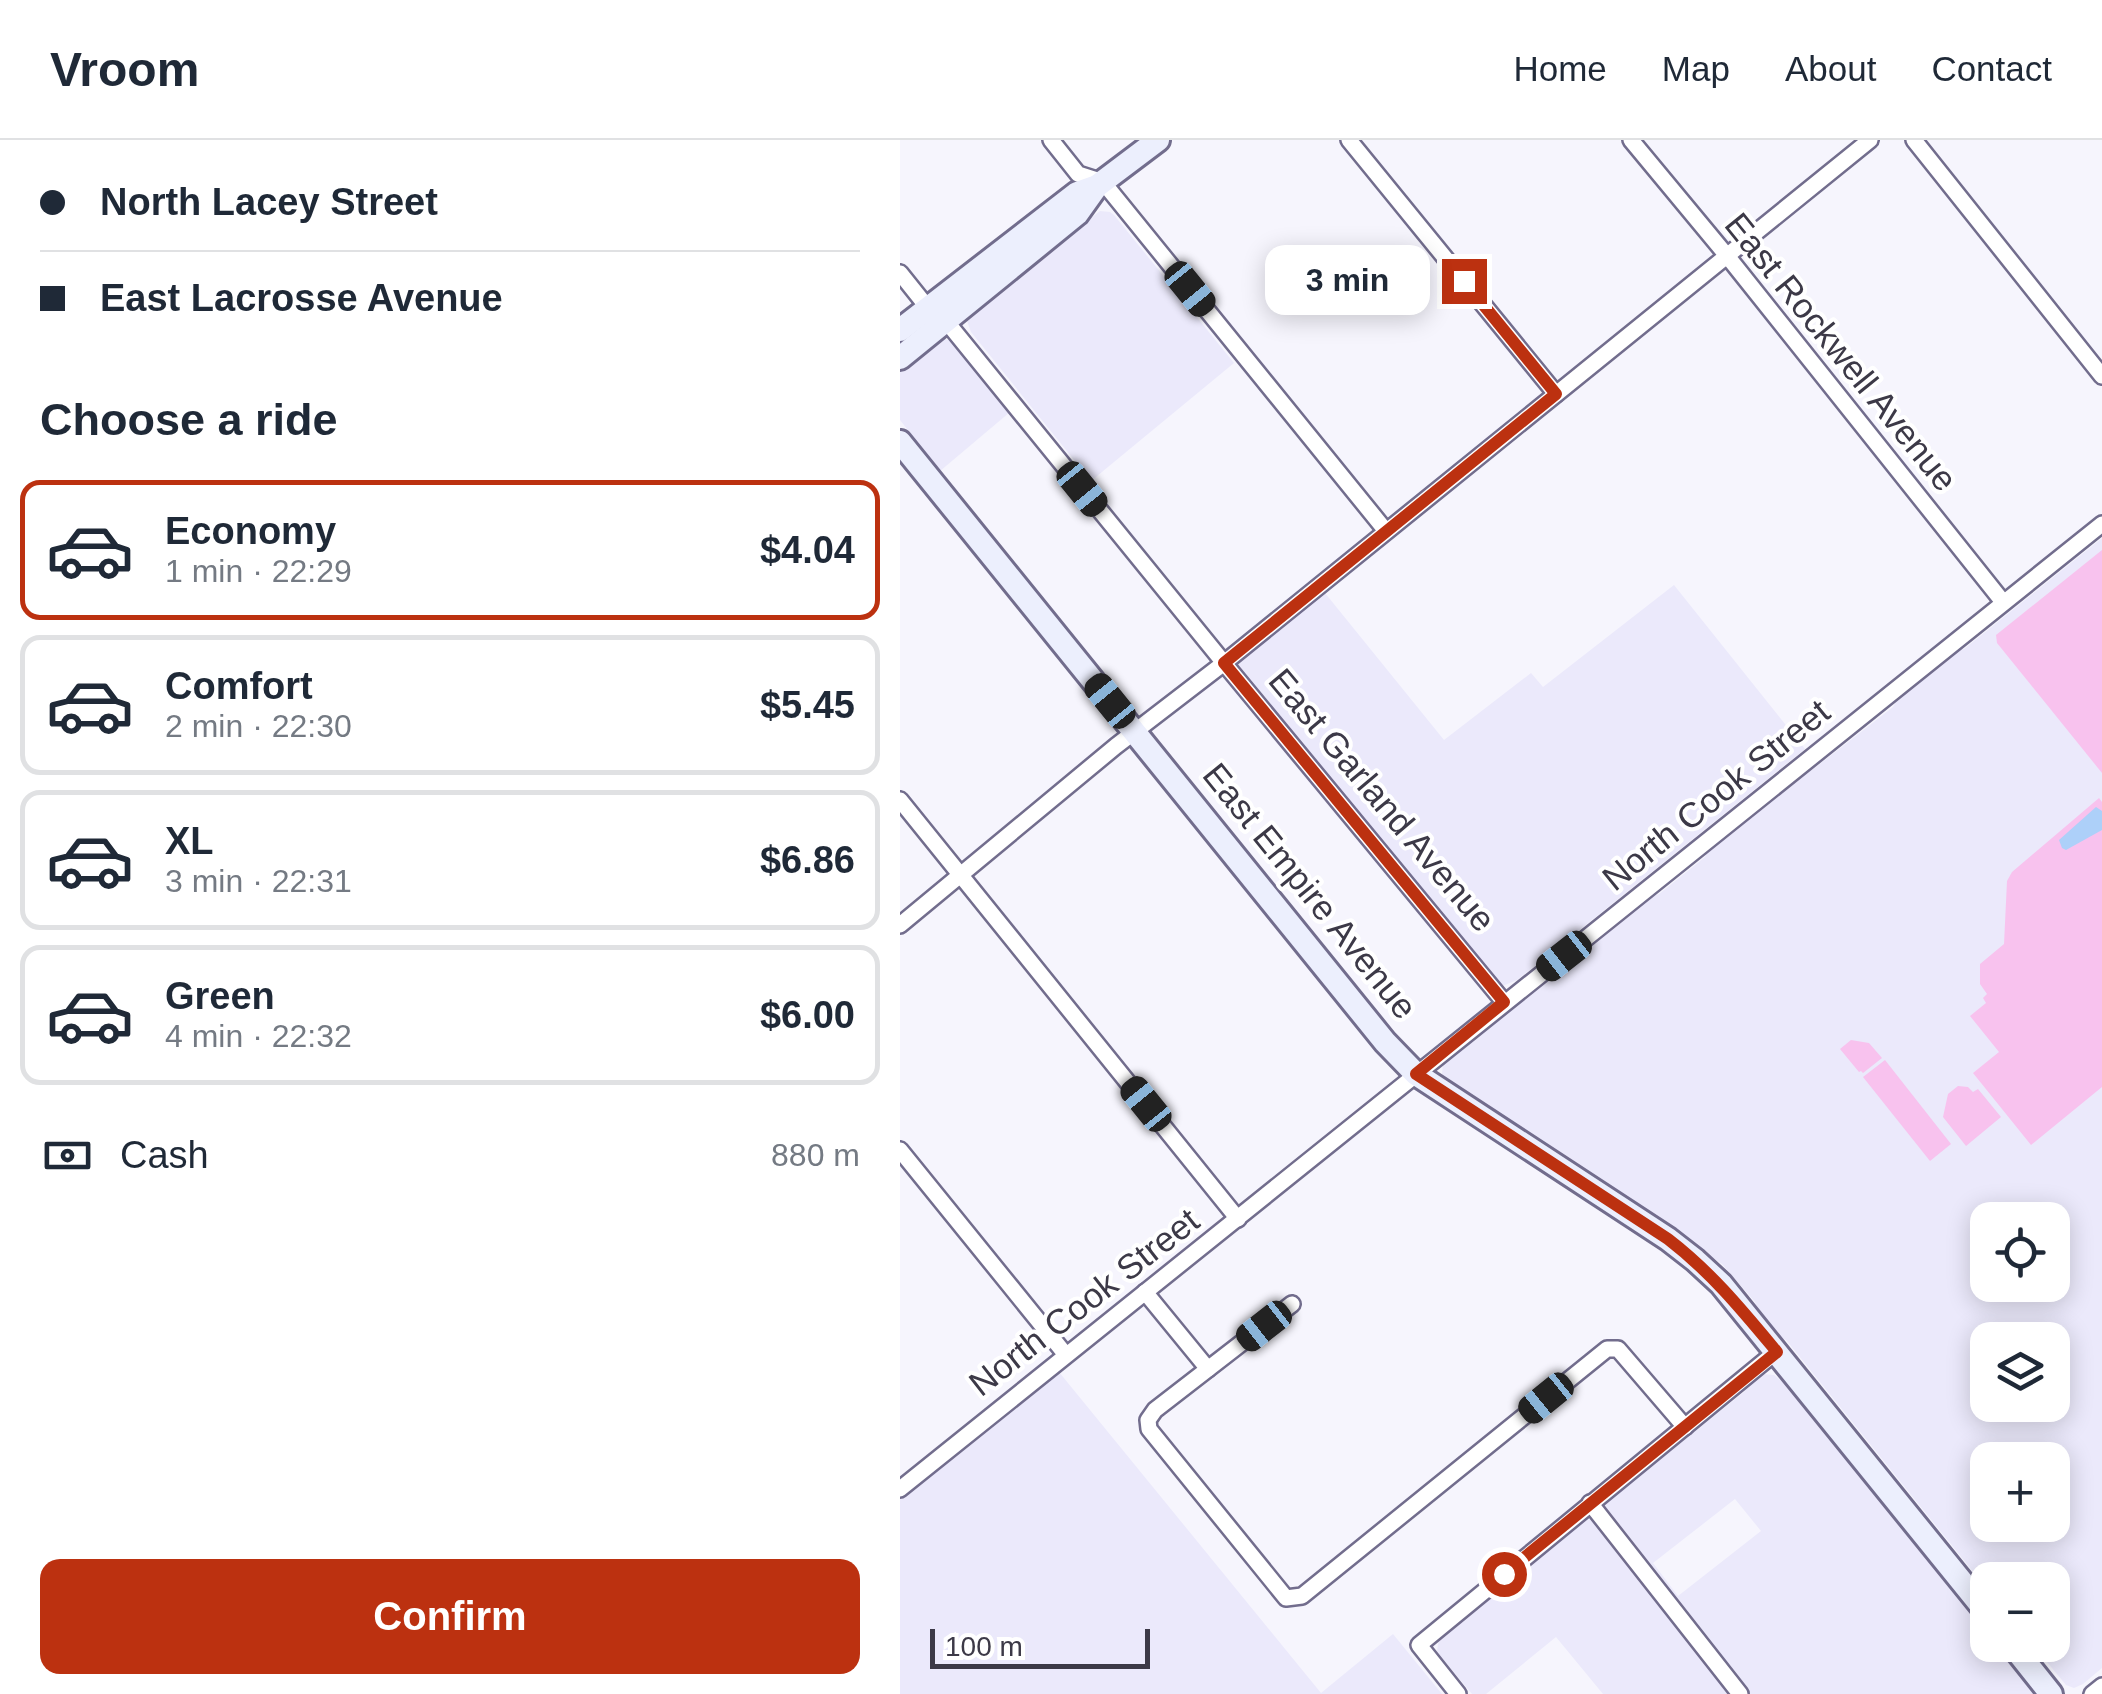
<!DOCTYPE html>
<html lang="en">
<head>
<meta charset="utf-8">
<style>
  :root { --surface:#fff; --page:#f6f6f7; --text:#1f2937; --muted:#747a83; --line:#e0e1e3; --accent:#bc3110 }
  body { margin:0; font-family:Helvetica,sans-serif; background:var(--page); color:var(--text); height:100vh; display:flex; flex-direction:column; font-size:38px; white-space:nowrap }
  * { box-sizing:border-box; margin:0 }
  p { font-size:32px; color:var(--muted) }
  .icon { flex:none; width:55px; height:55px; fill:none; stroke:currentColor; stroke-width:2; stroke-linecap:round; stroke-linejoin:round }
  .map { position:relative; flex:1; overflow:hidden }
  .drawer { display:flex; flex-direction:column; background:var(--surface); width:900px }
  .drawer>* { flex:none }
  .top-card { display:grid; align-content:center; height:220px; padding:0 40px; background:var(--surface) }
  .controls { position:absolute; left:1070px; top:1062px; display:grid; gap:20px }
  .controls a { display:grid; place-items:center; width:100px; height:100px; border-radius:20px; background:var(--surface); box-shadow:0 5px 25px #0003; font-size:50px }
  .scale { position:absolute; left:30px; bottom:25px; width:220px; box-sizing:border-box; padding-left:10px; border:5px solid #3c3947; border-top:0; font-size:28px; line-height:35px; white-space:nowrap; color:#3c3947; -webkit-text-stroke:8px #fff; paint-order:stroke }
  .end { position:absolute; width:45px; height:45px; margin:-22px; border:12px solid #bc3110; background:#fff; box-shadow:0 0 0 5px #fff }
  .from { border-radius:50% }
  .bubble { position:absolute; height:70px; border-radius:20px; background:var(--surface); box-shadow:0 5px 25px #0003; font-size:32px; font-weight:800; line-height:70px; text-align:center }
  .car { position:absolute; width:30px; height:60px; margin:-30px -15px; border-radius:12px; box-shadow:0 0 8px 2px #0007; background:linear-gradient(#222 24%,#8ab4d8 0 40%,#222 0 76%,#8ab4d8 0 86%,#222 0) }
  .top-card b { display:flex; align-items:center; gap:35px; height:95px; font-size:38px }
  .top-card b+b { border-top:2px solid var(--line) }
  .top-card i { width:25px; height:25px; background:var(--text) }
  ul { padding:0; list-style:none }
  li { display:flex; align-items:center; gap:30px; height:140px; margin:0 20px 15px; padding:0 20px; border:5px solid var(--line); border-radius:20px }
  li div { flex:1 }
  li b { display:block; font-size:38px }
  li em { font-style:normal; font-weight:800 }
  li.on { border-color:var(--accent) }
  li>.icon { width:90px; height:90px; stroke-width:1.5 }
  h2 { padding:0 40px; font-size:45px; line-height:120px }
  .pay { display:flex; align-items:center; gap:25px; height:110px; padding:0 40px; font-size:38px }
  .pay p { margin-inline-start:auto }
  .button { display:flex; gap:20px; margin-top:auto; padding:20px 40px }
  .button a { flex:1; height:115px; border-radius:20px; background:var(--accent); color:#fff; font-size:40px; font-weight:800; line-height:115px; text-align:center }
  header { display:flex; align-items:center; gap:60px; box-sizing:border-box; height:140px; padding:0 50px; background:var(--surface); border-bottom:2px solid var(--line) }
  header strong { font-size:48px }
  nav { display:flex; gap:55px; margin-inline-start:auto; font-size:35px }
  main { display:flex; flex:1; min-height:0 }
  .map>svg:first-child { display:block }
  .built { fill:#ebe9fb; fill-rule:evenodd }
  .green { fill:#f8c2ee }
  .water { fill:#add0f9 }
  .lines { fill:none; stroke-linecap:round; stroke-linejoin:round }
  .street-casing { stroke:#726d8d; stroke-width:20 }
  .secondary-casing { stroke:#726d8d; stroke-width:28 }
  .street { stroke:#fff; stroke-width:15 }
  .secondary { stroke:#eceffd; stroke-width:22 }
  .route { stroke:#bc3110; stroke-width:12 }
  .labels { text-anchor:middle; stroke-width:8; stroke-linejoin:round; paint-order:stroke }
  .street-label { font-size:35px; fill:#3c3947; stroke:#fff }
</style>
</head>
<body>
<header>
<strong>Vroom</strong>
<nav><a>Home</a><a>Map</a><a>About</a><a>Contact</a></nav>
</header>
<main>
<section class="drawer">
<div class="top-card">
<b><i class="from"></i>North Lacey Street</b>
<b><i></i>East Lacrosse Avenue</b>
</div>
<h2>Choose a ride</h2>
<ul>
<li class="on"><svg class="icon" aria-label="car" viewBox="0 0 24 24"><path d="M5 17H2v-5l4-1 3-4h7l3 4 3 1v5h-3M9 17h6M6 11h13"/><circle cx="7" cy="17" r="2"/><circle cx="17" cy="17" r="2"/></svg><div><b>Economy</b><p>1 min · 22:29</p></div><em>$4.04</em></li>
<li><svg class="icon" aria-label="car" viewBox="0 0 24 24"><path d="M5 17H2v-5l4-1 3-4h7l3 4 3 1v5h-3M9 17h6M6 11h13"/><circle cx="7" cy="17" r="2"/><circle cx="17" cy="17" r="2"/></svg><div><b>Comfort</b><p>2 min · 22:30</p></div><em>$5.45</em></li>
<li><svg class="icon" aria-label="car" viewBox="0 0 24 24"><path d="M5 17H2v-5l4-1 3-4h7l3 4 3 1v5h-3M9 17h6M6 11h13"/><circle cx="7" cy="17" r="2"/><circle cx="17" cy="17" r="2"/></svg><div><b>XL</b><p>3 min · 22:31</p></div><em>$6.86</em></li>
<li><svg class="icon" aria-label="car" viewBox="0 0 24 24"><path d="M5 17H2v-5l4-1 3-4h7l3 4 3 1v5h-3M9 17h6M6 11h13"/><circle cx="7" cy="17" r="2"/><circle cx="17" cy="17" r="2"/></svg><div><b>Green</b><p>4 min · 22:32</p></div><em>$6.00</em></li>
</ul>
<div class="pay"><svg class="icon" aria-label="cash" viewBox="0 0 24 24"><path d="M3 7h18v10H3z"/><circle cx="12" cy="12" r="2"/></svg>Cash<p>880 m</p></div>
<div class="button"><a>Confirm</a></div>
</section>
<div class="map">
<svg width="1202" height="1554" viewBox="0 0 1202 1554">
  <rect width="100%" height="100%" fill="#f6f5fd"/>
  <!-- built -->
  <g class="built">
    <path d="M 200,71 L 210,72 L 214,75 L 334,223 L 191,341 L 71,192 L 67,181 L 71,173 Z"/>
    <path d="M 43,198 L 53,202 L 110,272 L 40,331 L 0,280 L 0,230 L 36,202 Z"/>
    <path d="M 1202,398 L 1202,1528 L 1183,1544 L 1174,1548 L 1166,1545 L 1133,1505 L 1152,1505 L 1152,1440 L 1088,1440 L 1087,1449 L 886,1200 L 874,1195 L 859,1176 L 855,1162 L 822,1124 L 616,983 L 582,968 L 549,946 L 542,934 L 543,924 L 549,914 L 744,759 L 759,754 L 805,717 L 810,706 L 898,635 L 912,630 L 993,567 L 1001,553 L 1051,511 L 1064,509 ZM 1088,1080 L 1152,1080 L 1152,1145 L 1088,1145 ZM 1088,1200 L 1152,1200 L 1152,1265 L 1088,1265 ZM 1088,1320 L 1152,1320 L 1152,1385 L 1088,1385 Z"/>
    <path d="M 774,445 L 905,609 L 617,840 L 600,847 L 337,523 L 425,453 L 544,600 L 631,533 L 643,547 Z"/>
    <path d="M 159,1232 L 421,1553 L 493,1494 L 542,1554 L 0,1554 L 0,1359 Z"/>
    <path d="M 862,1234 L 874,1235 L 883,1242 L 1087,1494 L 1088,1505 L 1096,1505 L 1136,1554 L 703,1554 L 656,1497 L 586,1554 L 572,1554 L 537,1512 L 539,1497 L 844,1252 L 852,1240 ZM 835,1359 L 861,1391 L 778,1456 L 753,1423 Z"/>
  </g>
  <!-- green -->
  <g class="green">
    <path d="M 1202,410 L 1202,633 L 1097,503 L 1096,495 Z"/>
    <path d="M 1199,658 L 1202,662 L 1202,947 L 1131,1005 L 1073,933 L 1099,912 L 1070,876 L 1086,863 L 1083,858 L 1087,854 L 1080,844 L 1080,824 L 1104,804 L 1107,741 L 1112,732 Z"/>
    <path d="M 951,900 L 969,903 L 982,918 L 963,933 L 961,931 L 959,932 L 940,909 Z"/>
    <path d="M 985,920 L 1051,1004 L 1030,1021 L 963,937 Z"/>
    <path d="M 1058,946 L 1068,947 L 1073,952 L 1078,949 L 1101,977 L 1066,1006 L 1043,977 L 1048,954 Z"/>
  </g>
  <!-- water -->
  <path class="water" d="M 1196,667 L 1202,671 L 1202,690 L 1166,710 L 1162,708 L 1159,700 Z"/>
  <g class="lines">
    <!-- street casing -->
    <g class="street-casing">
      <g id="street">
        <path d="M 151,0 L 178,34 L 203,42 L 486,391"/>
        <path d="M 449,0 L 656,254"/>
        <path d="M 731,0 L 828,117 L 1103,462"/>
        <path d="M 1014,0 L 1202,236"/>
        <path d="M 0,133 L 28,168 L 46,181 L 324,523 L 604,862"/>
        <path d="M 0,660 L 338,1079"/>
        <path d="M 0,785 L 216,606 L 324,523 L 970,0"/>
        <path d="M 0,1010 L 166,1215"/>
        <path d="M 245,1152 L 308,1229"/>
        <path d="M 392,1164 L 255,1270 L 248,1280 L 249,1289 L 386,1458 L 402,1456 L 707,1209 L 718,1209 L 785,1287"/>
        <path d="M 0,1349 L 1202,384"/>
        <path d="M 690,1363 L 840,1554"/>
        <path d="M 558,1554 L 519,1505 L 877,1211"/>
        <path d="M 1192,1554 L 1202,1546"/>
      </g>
    </g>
    <!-- secondary casing -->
    <g class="secondary-casing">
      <g id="secondary">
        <path d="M 0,190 L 177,53 L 194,47"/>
        <path d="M 0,218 L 177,74 L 197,46 L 258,0"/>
        <path d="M 0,302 L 485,902 L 516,934 L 768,1099 L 795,1120 L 821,1144 L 1088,1474"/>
        <path d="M 1112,1505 L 1151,1554"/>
      </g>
    </g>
    <!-- street -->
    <use href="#street" class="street"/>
    <!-- secondary -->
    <use href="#secondary" class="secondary"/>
  </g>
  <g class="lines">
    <!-- route -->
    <path class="route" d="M 564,141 L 656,254 L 324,523 L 604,862 L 516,934 L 768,1099 C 811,1132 842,1170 877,1212 L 604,1434"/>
  </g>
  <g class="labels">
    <!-- street labels -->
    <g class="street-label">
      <text transform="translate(941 212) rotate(51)" y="12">East Rockwell Avenue</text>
      <text transform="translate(816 655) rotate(-39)" y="12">North Cook Street</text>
      <text transform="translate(482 660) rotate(50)" y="12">East Garland Avenue</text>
      <text transform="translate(410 751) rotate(51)" y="12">East Empire Avenue</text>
      <text transform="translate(184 1162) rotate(-38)" y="12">North Cook Street</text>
    </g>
  </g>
</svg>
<div class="controls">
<a><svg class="icon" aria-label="locate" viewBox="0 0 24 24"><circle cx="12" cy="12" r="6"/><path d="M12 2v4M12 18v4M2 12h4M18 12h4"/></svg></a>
<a><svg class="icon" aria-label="layers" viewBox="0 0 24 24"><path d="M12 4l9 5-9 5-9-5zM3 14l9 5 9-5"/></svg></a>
<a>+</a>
<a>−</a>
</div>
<div class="scale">100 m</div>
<i class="end from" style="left:604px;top:1434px"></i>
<i class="end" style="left:564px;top:141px"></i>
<div class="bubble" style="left:365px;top:105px;width:165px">3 min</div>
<i class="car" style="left:290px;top:149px;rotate:141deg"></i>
<i class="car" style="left:182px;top:349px;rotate:141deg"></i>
<i class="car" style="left:210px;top:561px;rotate:321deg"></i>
<i class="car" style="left:664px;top:816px;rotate:232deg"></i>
<i class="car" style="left:246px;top:964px;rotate:321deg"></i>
<i class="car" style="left:364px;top:1186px;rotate:232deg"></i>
<i class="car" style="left:646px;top:1258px;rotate:231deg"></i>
</div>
</main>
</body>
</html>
